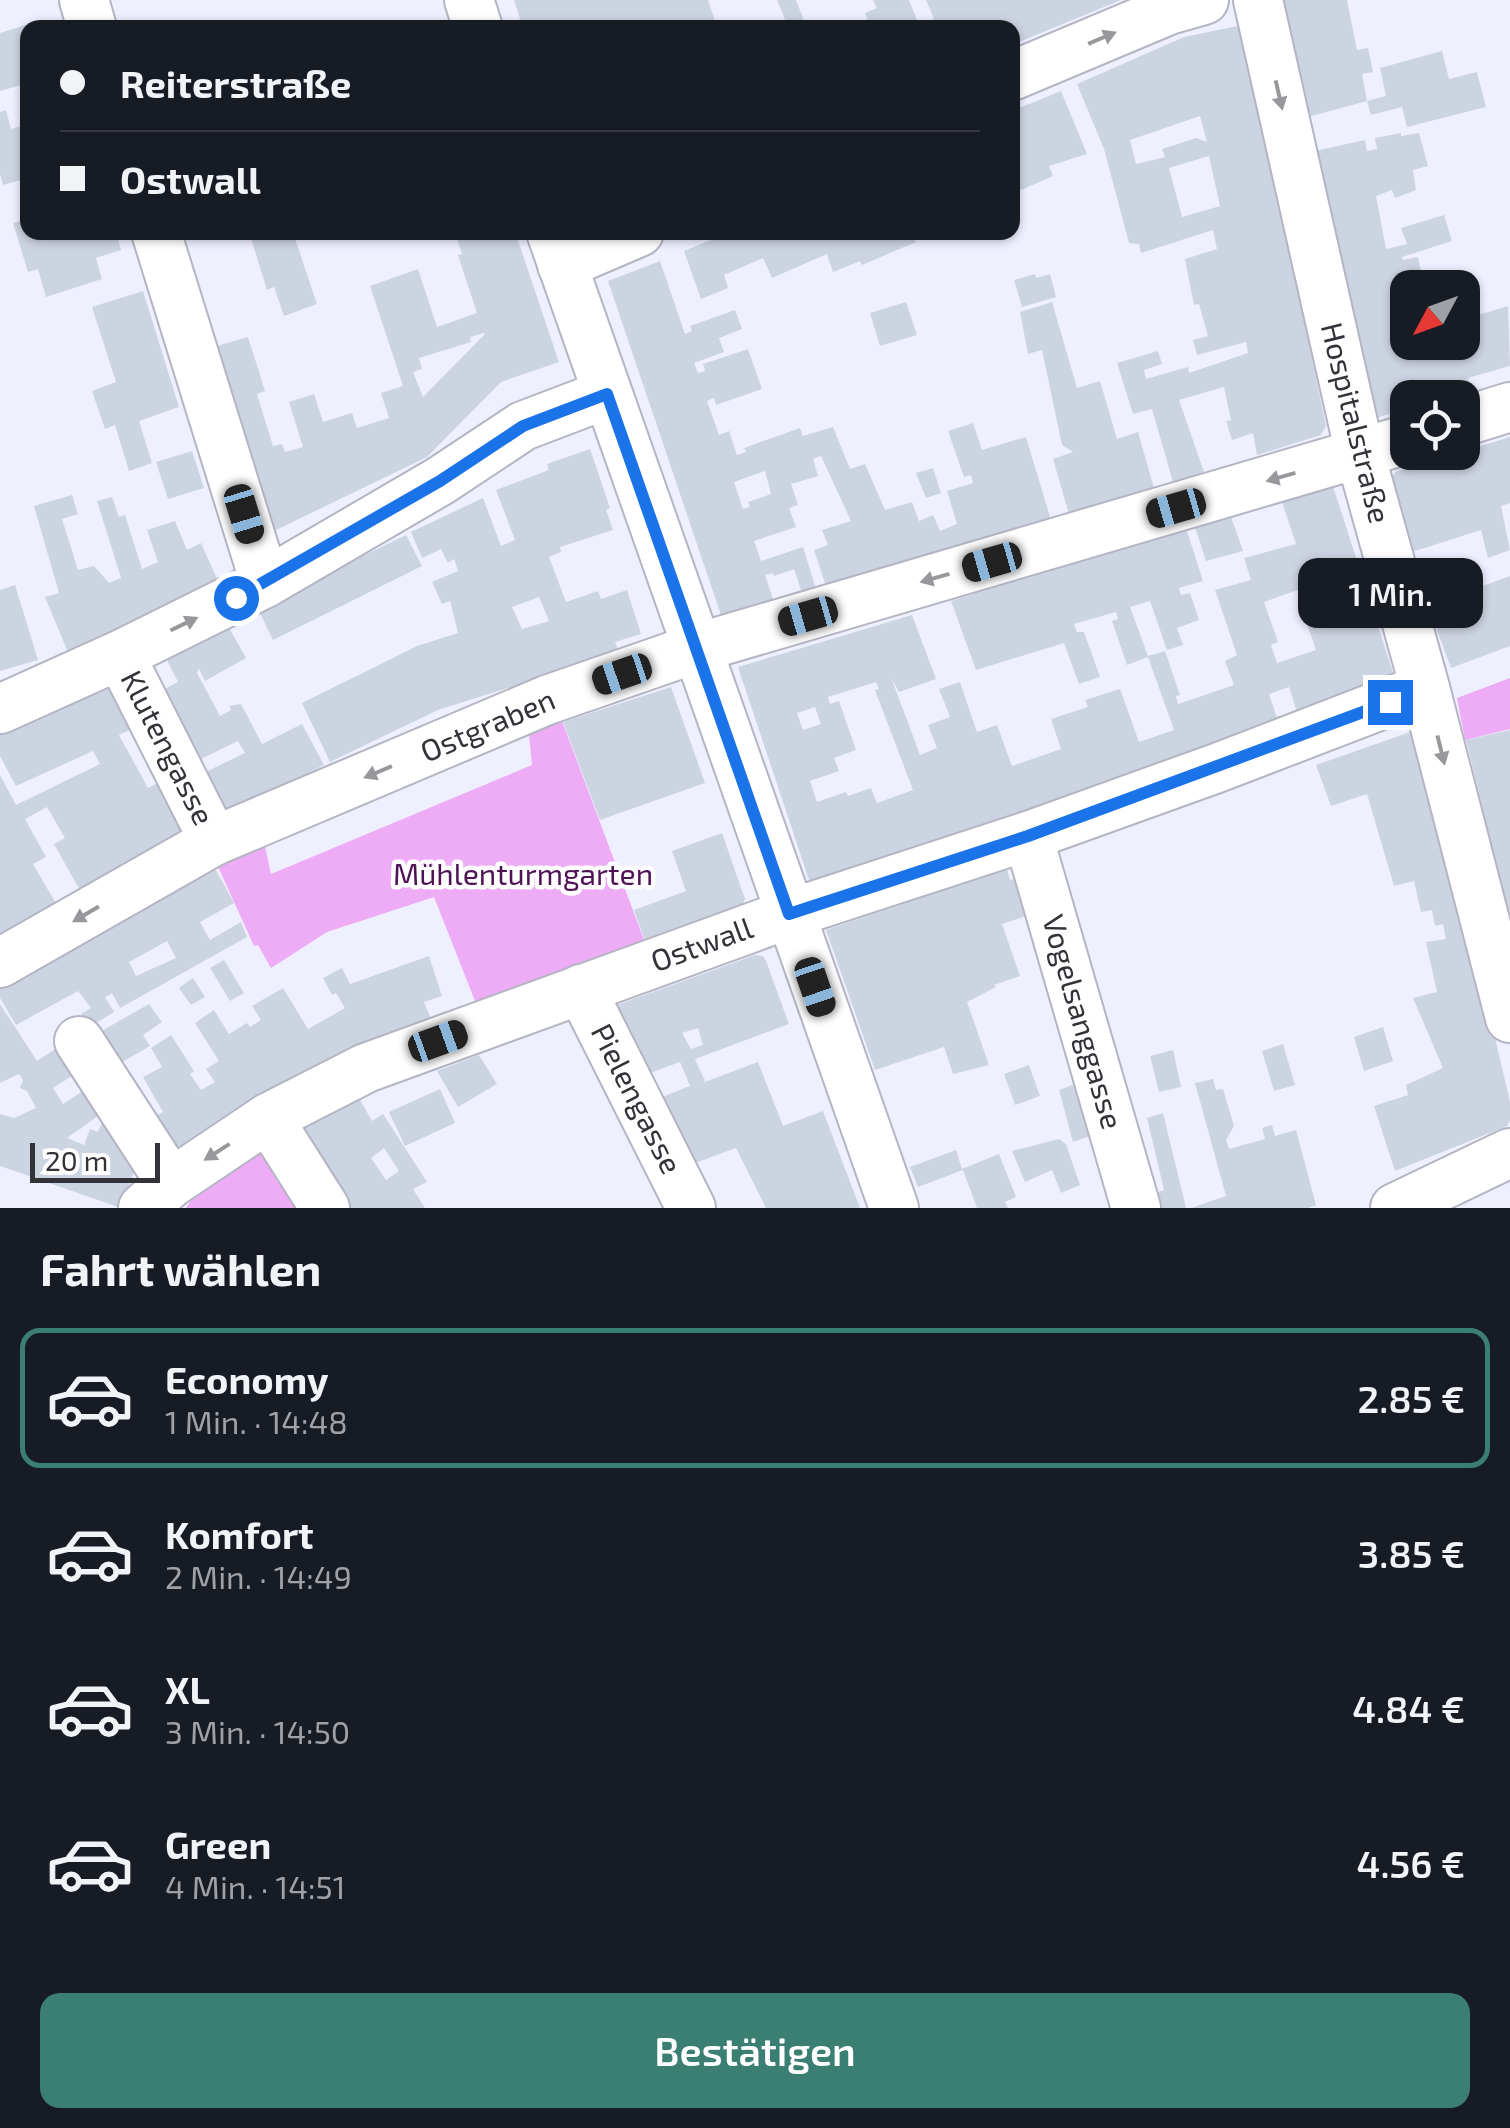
<!DOCTYPE html>
<html lang="de">
<head>
<meta charset="utf-8">
<style>
  :root { --surface:#171b24; --page:#20242c; --text:#f1f3f6; --muted:#9ea1a6; --line:#363941; --accent:#3b7f73 }
  body { margin:0; font-family:"Exo 2",sans-serif; background:var(--page); color:var(--text); height:100vh; display:flex; flex-direction:column; font-size:38px; white-space:nowrap }
  * { box-sizing:border-box; margin:0 }
  p { font-size:32px; color:var(--muted) }
  .icon { flex:none; width:55px; height:55px; fill:none; stroke:currentColor; stroke-width:2; stroke-linecap:round; stroke-linejoin:round }
  .map { position:relative; height:1208px; overflow:hidden }
  .drawer { display:flex; flex-direction:column; background:var(--surface); flex:1 }
  .drawer>* { flex:none }
  .guide { position:absolute; left:20px; top:20px; width:1000px; height:220px; border-radius:20px; box-shadow:0 2px 8px #0004; display:grid; align-content:center; height:220px; padding:0 40px; background:var(--surface) }
  .needle { width:65px; rotate:229deg }
  .controls { position:absolute; left:1390px; top:270px; display:grid; gap:20px }
  .controls a { display:grid; place-items:center; width:90px; height:90px; border-radius:20px; background:var(--surface); box-shadow:0 2px 8px #0004; font-size:50px }
  .scale { position:absolute; left:30px; bottom:25px; width:130px; box-sizing:border-box; padding-left:10px; border:5px solid #323238; border-top:0; font-size:28px; line-height:35px; white-space:nowrap; color:#323238; -webkit-text-stroke:8px #fefefe; paint-order:stroke }
  .end { position:absolute; width:45px; height:45px; margin:-22px; border:12px solid #1a73e8; background:#fff; box-shadow:0 0 0 5px #fff }
  .from { border-radius:50% }
  .bubble { position:absolute; height:70px; border-radius:20px; background:var(--surface); box-shadow:0 2px 8px #0004; font-size:32px; font-weight:600; line-height:70px; text-align:center }
  .car { position:absolute; width:30px; height:60px; margin:-30px -15px; border-radius:12px; box-shadow:0 0 8px 2px #0007; background:linear-gradient(#222 24%,#8ab4d8 0 40%,#222 0 76%,#8ab4d8 0 86%,#222 0) }
  .guide b { display:flex; align-items:center; gap:35px; height:95px; font-size:38px }
  .guide b+b { border-top:2px solid var(--line) }
  .guide i { width:25px; height:25px; background:var(--text) }
  ul { padding:0; list-style:none }
  li { display:flex; align-items:center; gap:30px; height:140px; margin:0 20px 15px; padding:0 20px; border:5px solid transparent; border-radius:20px }
  li div { flex:1 }
  li b { display:block; font-size:38px }
  li em { font-style:normal; font-weight:600 }
  li.current { border-color:var(--accent) }
  li>.icon { width:90px; height:90px; stroke-width:1.5 }
  h2 { padding:0 40px; font-size:45px; line-height:120px }
  .primary-button { display:flex; gap:20px; margin-top:auto; padding:20px 40px }
  .primary-button a { flex:1; height:115px; border-radius:20px; background:var(--accent); color:#fff; font-size:40px; font-weight:600; line-height:115px; text-align:center }
  .map>svg:first-child { display:block }
  .green { fill:#eeabf6 }
  .building { fill:#cdd4e1; fill-rule:evenodd }
  .lines { fill:none; stroke-linecap:round; stroke-linejoin:round }
  .street-casing { stroke:#b4b5c3; stroke-width:52 }
  .street { stroke:#fff; stroke-width:48 }
  .oneway { fill:#98989c }
  .route { stroke:#1a73e8; stroke-width:12 }
  .labels { text-anchor:middle; stroke-width:9; stroke-linejoin:round; paint-order:stroke }
  .street-label { font-size:30px; fill:#323238; stroke:#fefefe }
  .park-label { font-size:30px; fill:#4e1255; stroke:#fefefe }
</style>
</head>
<body>
<div class="map">
<svg width="1510" height="1208" viewBox="0 0 1510 1208">
  <rect width="100%" height="100%" fill="#eff0ff"/>
  <!-- green -->
  <g class="green">
    <path d="M 1510,678 L 1510,729 L 1465,740 L 1457,698 Z"/>
    <path d="M 562,721 L 646,945 L 477,1006 L 434,897 L 327,932 L 271,968 L 258,945 L 254,946 L 215,860 L 263,837 L 271,874 L 532,765 L 529,734 Z"/>
    <path d="M 260,1147 L 310,1208 L 186,1208 L 204,1180 Z"/>
  </g>
  <!-- building -->
  <g class="building">
    <path d="M 514,0 L 708,0 L 715,21 L 695,28 L 639,28 L 638,24 L 626,28 L 523,28 Z"/>
    <path d="M 777,0 L 796,0 L 807,28 L 774,28 L 786,22 Z"/>
    <path d="M 873,0 L 909,0 L 919,25 L 934,19 L 926,0 L 1121,0 L 1012,45 L 1012,28 L 871,28 L 865,13 L 877,8 Z"/>
    <path d="M 1284,0 L 1347,0 L 1357,50 L 1368,48 L 1373,72 L 1362,74 L 1367,101 L 1308,117 Z"/>
    <path d="M 35,22 L 37,28 L 28,28 L 28,83 L 0,91 L 0,33 Z"/>
    <path d="M 1242,25 L 1326,426 L 1321,435 L 1257,455 L 1253,433 L 1232,440 L 1226,421 L 1231,420 L 1224,387 L 1179,400 L 1204,472 L 1173,482 L 1152,409 L 1133,414 L 1117,363 L 1158,351 L 1162,364 L 1144,370 L 1146,379 L 1188,367 L 1189,373 L 1248,353 L 1246,342 L 1197,355 L 1193,340 L 1208,336 L 1199,304 L 1194,305 L 1185,259 L 1217,249 L 1213,230 L 1141,253 L 1139,244 L 1129,243 L 1104,149 L 1077,84 L 1184,37 ZM 1200,116 L 1207,142 L 1196,138 L 1162,149 L 1165,157 L 1136,164 L 1130,140 ZM 1209,156 L 1220,206 L 1182,217 L 1169,168 Z"/>
    <path d="M 1442,51 L 1449,79 L 1477,72 L 1486,107 L 1407,127 L 1402,107 L 1371,115 L 1367,101 L 1386,96 L 1380,68 Z"/>
    <path d="M 1061,91 L 1087,154 L 1049,166 L 1053,176 L 1021,190 L 1017,182 L 1012,184 L 1012,111 Z"/>
    <path d="M 6,110 L 11,129 L 28,124 L 28,178 L 3,185 L 0,174 L 0,112 Z"/>
    <path d="M 1401,133 L 1401,136 L 1419,133 L 1428,166 L 1413,170 L 1416,190 L 1395,198 L 1392,190 L 1376,196 L 1386,249 L 1407,244 L 1401,228 L 1444,215 L 1452,241 L 1402,257 L 1403,260 L 1418,257 L 1424,287 L 1408,288 L 1408,342 L 1462,342 L 1462,320 L 1508,306 L 1510,366 L 1468,378 L 1472,389 L 1443,398 L 1408,398 L 1408,408 L 1370,420 L 1315,151 L 1365,140 L 1367,151 L 1377,149 L 1375,138 Z"/>
    <path d="M 28,219 L 28,232 L 116,232 L 121,250 L 96,258 L 102,279 L 46,297 L 38,269 L 28,272 L 13,223 Z"/>
    <path d="M 249,232 L 308,232 L 295,238 L 317,304 L 284,316 L 274,287 L 267,290 Z"/>
    <path d="M 455,232 L 515,232 L 559,362 L 501,382 L 427,457 L 274,531 L 269,528 L 213,347 L 248,337 L 265,391 L 257,394 L 273,446 L 282,444 L 285,452 L 303,447 L 289,402 L 314,394 L 323,422 L 352,413 L 357,428 L 389,418 L 381,393 L 403,386 L 370,286 L 418,269 L 437,327 L 477,313 L 458,255 L 462,254 ZM 484,333 L 485,334 L 423,397 L 413,372 L 422,369 L 419,358 L 471,342 L 470,337 Z"/>
    <path d="M 730,232 L 926,232 L 926,233 L 913,238 L 916,242 L 862,265 L 860,261 L 833,272 L 827,254 L 772,278 L 763,258 L 724,275 L 728,288 L 701,299 L 684,251 Z"/>
    <path d="M 660,261 L 685,334 L 692,331 L 690,326 L 735,310 L 742,329 L 719,338 L 724,352 L 694,363 L 698,373 L 705,371 L 703,364 L 748,349 L 762,389 L 716,405 L 714,398 L 707,401 L 719,435 L 729,431 L 737,455 L 746,452 L 744,448 L 800,428 L 803,436 L 833,427 L 850,469 L 865,464 L 885,510 L 912,502 L 919,521 L 933,515 L 940,531 L 957,524 L 947,491 L 973,483 L 971,475 L 964,477 L 948,431 L 973,423 L 982,450 L 1026,437 L 1051,520 L 827,589 L 814,550 L 828,545 L 822,530 L 851,521 L 821,456 L 813,459 L 818,476 L 791,484 L 798,505 L 789,508 L 796,527 L 754,541 L 761,561 L 803,547 L 817,592 L 803,596 L 794,569 L 774,576 L 773,573 L 765,575 L 775,605 L 723,621 L 608,281 ZM 765,471 L 771,494 L 748,502 L 750,507 L 743,509 L 734,482 Z"/>
    <path d="M 1035,274 L 1036,278 L 1050,274 L 1056,297 L 1022,307 L 1014,280 Z"/>
    <path d="M 143,291 L 179,407 L 139,421 L 152,463 L 129,471 L 115,425 L 105,429 L 92,391 L 116,382 L 92,307 Z"/>
    <path d="M 906,302 L 917,335 L 880,346 L 870,313 Z"/>
    <path d="M 1052,302 L 1077,388 L 1100,381 L 1117,439 L 1138,432 L 1154,488 L 1069,514 L 1053,459 L 1073,452 L 1062,445 L 1042,350 L 1028,354 L 1020,312 Z"/>
    <path d="M 1510,437 L 1510,503 L 1501,506 L 1510,550 L 1488,558 L 1481,530 L 1412,552 L 1390,482 L 1395,472 Z"/>
    <path d="M 590,449 L 610,508 L 606,510 L 613,530 L 560,547 L 561,552 L 549,557 L 566,602 L 598,591 L 601,599 L 627,590 L 641,634 L 615,642 L 619,653 L 438,710 L 330,762 L 302,703 L 417,646 L 458,633 L 450,601 L 442,604 L 432,582 L 458,571 L 454,559 L 448,563 L 441,549 L 422,558 L 411,532 L 483,498 L 501,546 L 515,540 L 496,490 L 549,470 L 547,464 ZM 539,597 L 549,621 L 522,629 L 512,607 Z"/>
    <path d="M 192,451 L 204,488 L 168,499 L 156,462 Z"/>
    <path d="M 933,468 L 941,493 L 926,498 L 916,473 Z"/>
    <path d="M 1332,483 L 1397,685 L 810,883 L 738,667 L 912,615 L 936,679 L 899,692 L 891,677 L 920,755 L 937,748 L 928,725 L 950,717 L 939,689 L 960,682 L 977,732 L 997,725 L 1012,766 L 1061,749 L 1051,719 L 1088,707 L 1085,700 L 1120,689 L 1139,742 L 1174,730 L 1148,657 L 1127,665 L 1112,621 L 1118,619 L 1116,612 L 1074,624 L 1077,632 L 1084,632 L 1100,677 L 1079,684 L 1064,643 L 976,670 L 951,601 L 1186,528 L 1203,581 L 1179,588 L 1181,595 L 1190,593 L 1199,620 L 1177,628 L 1183,645 L 1167,650 L 1150,601 L 1130,607 L 1148,656 L 1165,651 L 1180,695 L 1176,696 L 1178,704 L 1234,685 L 1225,661 L 1237,655 L 1215,590 L 1251,580 L 1244,558 L 1296,544 L 1281,499 ZM 1309,586 L 1313,601 L 1300,604 L 1316,650 L 1277,663 L 1271,645 L 1278,642 L 1264,602 ZM 876,682 L 879,689 L 875,690 L 913,790 L 877,803 L 871,788 L 848,796 L 846,792 L 817,802 L 810,781 L 839,771 L 834,758 L 856,750 L 839,701 L 830,704 L 828,697 ZM 1289,687 L 1298,715 L 1278,721 L 1269,694 ZM 815,707 L 821,724 L 803,730 L 797,713 Z"/>
    <path d="M 72,495 L 78,514 L 62,519 L 78,570 L 94,566 L 109,583 L 121,578 L 97,501 L 112,497 L 119,517 L 125,515 L 142,569 L 158,562 L 147,530 L 175,521 L 187,550 L 201,543 L 222,590 L 70,657 L 45,597 L 59,593 L 34,506 Z"/>
    <path d="M 1230,514 L 1243,551 L 1206,561 L 1194,524 Z"/>
    <path d="M 406,535 L 422,566 L 273,640 L 257,607 Z"/>
    <path d="M 1510,576 L 1510,646 L 1451,668 L 1428,606 Z"/>
    <path d="M 15,585 L 38,660 L 0,671 L 0,590 Z"/>
    <path d="M 227,624 L 246,658 L 205,681 L 199,669 L 197,673 L 220,716 L 231,710 L 229,706 L 241,704 L 262,744 L 302,724 L 324,765 L 215,821 L 193,778 L 245,753 L 238,741 L 201,759 L 193,742 L 178,749 L 151,696 L 178,682 L 163,652 Z"/>
    <path d="M 119,674 L 145,723 L 119,735 L 148,788 L 172,776 L 200,829 L 82,894 L 54,844 L 65,838 L 47,807 L 25,819 L 46,857 L 33,864 L 58,907 L 0,940 L 0,775 L 16,805 L 100,764 L 93,751 L 16,786 L 0,756 L 0,730 Z"/>
    <path d="M 671,687 L 705,783 L 600,820 L 563,722 Z"/>
    <path d="M 1510,730 L 1510,916 L 1509,916 L 1466,740 Z"/>
    <path d="M 1413,731 L 1471,933 L 1460,936 L 1471,934 L 1510,1102 L 1510,1120 L 1507,1126 L 1395,1171 L 1374,1106 L 1408,1095 L 1406,1085 L 1443,1068 L 1413,998 L 1437,992 L 1426,942 L 1446,939 L 1443,924 L 1435,926 L 1432,910 L 1421,912 L 1414,881 L 1394,886 L 1367,794 L 1331,806 L 1316,765 Z"/>
    <path d="M 722,833 L 745,899 L 741,909 L 646,944 L 634,910 L 686,891 L 672,851 Z"/>
    <path d="M 212,863 L 234,903 L 200,922 L 210,940 L 241,922 L 247,937 L 120,1008 L 112,993 L 105,997 L 114,1012 L 90,1027 L 81,1014 L 91,1008 L 78,991 L 16,1025 L 0,998 L 0,983 ZM 167,941 L 176,958 L 136,976 L 129,962 Z"/>
    <path d="M 1007,869 L 1010,880 L 1020,877 L 1032,914 L 1002,924 L 1020,976 L 994,985 L 996,987 L 967,1002 L 989,1065 L 953,1074 L 944,1047 L 875,1070 L 826,930 Z"/>
    <path d="M 755,955 L 763,956 L 766,961 L 789,1024 L 695,1059 L 705,1081 L 702,1083 L 758,1062 L 783,1126 L 823,1111 L 860,1208 L 766,1208 L 736,1148 L 687,1166 L 652,1101 L 690,1086 L 680,1062 L 639,1077 L 606,1009 ZM 698,1028 L 703,1045 L 691,1049 L 682,1033 Z"/>
    <path d="M 429,956 L 442,996 L 424,1002 L 432,1021 L 168,1160 L 144,1122 L 163,1112 L 143,1077 L 162,1067 L 151,1048 L 171,1035 L 194,1071 L 190,1074 L 201,1090 L 215,1082 L 206,1069 L 219,1061 L 195,1023 L 214,1010 L 229,1034 L 247,1023 L 250,1027 L 261,1020 L 252,1006 L 283,988 L 308,1029 L 345,1008 L 336,993 L 332,995 L 323,978 L 342,968 L 350,984 Z"/>
    <path d="M 224,960 L 244,993 L 230,1001 L 210,968 Z"/>
    <path d="M 193,978 L 205,997 L 191,1005 L 179,988 Z"/>
    <path d="M 0,1004 L 37,1061 L 66,1042 L 83,1069 L 53,1088 L 63,1104 L 92,1085 L 108,1109 L 67,1138 L 84,1145 L 90,1129 L 98,1132 L 102,1123 L 114,1117 L 132,1145 L 126,1159 L 137,1163 L 121,1208 L 0,1166 L 0,1114 L 14,1118 L 36,1108 L 27,1091 L 20,1088 L 23,1080 L 19,1074 L 0,1083 Z"/>
    <path d="M 149,1004 L 162,1022 L 143,1035 L 150,1046 L 110,1069 L 91,1037 Z"/>
    <path d="M 1383,1027 L 1393,1061 L 1364,1071 L 1354,1037 Z"/>
    <path d="M 1283,1044 L 1295,1085 L 1274,1091 L 1262,1051 Z"/>
    <path d="M 1173,1050 L 1181,1087 L 1159,1092 L 1150,1056 Z"/>
    <path d="M 479,1055 L 497,1084 L 458,1107 L 437,1071 Z"/>
    <path d="M 1029,1065 L 1040,1096 L 1015,1105 L 1004,1074 Z"/>
    <path d="M 1213,1079 L 1216,1090 L 1223,1089 L 1234,1126 L 1226,1140 L 1229,1149 L 1265,1139 L 1262,1128 L 1272,1125 L 1275,1136 L 1296,1130 L 1316,1205 L 1308,1208 L 1191,1208 L 1226,1196 L 1195,1083 Z"/>
    <path d="M 1080,1082 L 1102,1132 L 1073,1142 L 1059,1090 Z"/>
    <path d="M 440,1089 L 455,1123 L 405,1146 L 389,1112 Z"/>
    <path d="M 355,1091 L 372,1121 L 383,1114 L 427,1182 L 413,1189 L 425,1208 L 349,1208 L 291,1123 ZM 384,1148 L 399,1171 L 386,1180 L 371,1158 Z"/>
    <path d="M 1163,1113 L 1186,1208 L 1147,1208 L 1144,1197 L 1164,1190 L 1147,1118 Z"/>
    <path d="M 1059,1139 L 1066,1144 L 1080,1185 L 1061,1193 L 1052,1170 L 1025,1182 L 1012,1151 Z"/>
    <path d="M 956,1150 L 962,1169 L 999,1154 L 1016,1197 L 1005,1202 L 1008,1208 L 977,1208 L 963,1170 L 918,1187 L 910,1167 Z"/>
  </g>
  <g class="lines">
    <!-- street casing -->
    <g class="street-casing">
      <g id="street">
        <path d="M 84,0 L 92,28"/>
        <path d="M 469,0 L 478,28"/>
        <path d="M 1258,0 L 1360,454 L 1425,688 L 1510,1018"/>
        <path d="M 1012,76 L 1169,10 L 1204,0"/>
        <path d="M 156,232 L 265,583"/>
        <path d="M 551,232 L 894,1208"/>
        <path d="M 562,265 L 639,232"/>
        <path d="M 1462,422 L 1510,407"/>
        <path d="M 120,655 L 214,841"/>
        <path d="M 0,709 L 120,655 L 265,583 L 440,481 L 523,426 L 607,394"/>
        <path d="M 1028,836 L 1136,1208"/>
        <path d="M 0,963 L 214,841 L 547,700 L 697,648 L 1408,439"/>
        <path d="M 581,989 L 691,1208"/>
        <path d="M 79,1041 L 171,1183"/>
        <path d="M 268,1118 L 366,1068 L 789,914 L 1028,836 L 1217,768 L 1425,688"/>
        <path d="M 143,1208 L 171,1183 L 268,1118 L 325,1208"/>
        <path d="M 1395,1208 L 1510,1153"/>
      </g>
    </g>
    <!-- street -->
    <use href="#street" class="street"/>
  </g>
  <!-- one-way arrows -->
  <defs><path id="oneway-solid" d="M-6-.8H1V-3.2L6.5 0L1 3.2V.8H-6Z" transform="scale(2.5)"/></defs>
  <g class="oneway">
    <use href="#oneway-solid" transform="translate(1102 38) rotate(-23)"/>
    <use href="#oneway-solid" transform="translate(1279 95) rotate(77)"/>
    <use href="#oneway-solid" transform="translate(1281 477) rotate(164)"/>
    <use href="#oneway-solid" transform="translate(935 578) rotate(164)"/>
    <use href="#oneway-solid" transform="translate(184 624) rotate(-26)"/>
    <use href="#oneway-solid" transform="translate(1441 750) rotate(76)"/>
    <use href="#oneway-solid" transform="translate(378 772) rotate(157)"/>
    <use href="#oneway-solid" transform="translate(86 914) rotate(150)"/>
    <use href="#oneway-solid" transform="translate(217 1152) rotate(147)"/>
  </g>
  <g class="lines">
    <!-- route -->
    <path class="route" d="M 236,598 L 440,481 L 523,426 L 607,394 L 789,914 L 1028,836 L 1390,702"/>
  </g>
  <g class="labels">
    <!-- street labels -->
    <g class="street-label">
      <text transform="translate(1355 423) rotate(76)" y="10">Hospitalstraße</text>
      <text transform="translate(488 726) rotate(-23)" y="10">Ostgraben</text>
      <text transform="translate(167 748) rotate(63)" y="10">Klutengasse</text>
      <text transform="translate(702 945) rotate(-20)" y="10">Ostwall</text>
      <text transform="translate(1082 1022) rotate(74)" y="10">Vogelsanggasse</text>
      <text transform="translate(636 1099) rotate(63)" y="10">Pielengasse</text>
    </g>
    <!-- park labels -->
    <g class="park-label">
      <text x="523" y="885">Mühlenturmgarten</text>
    </g>
  </g>
</svg>
<div class="controls">
<a><svg class="needle" viewBox="-14 -14 28 28"><path d="M0-13l5 13h-10z" fill="#e53935"/><path d="M0 13l5-13h-10z" fill="#9ea1a6"/></svg></a>
<a><svg class="icon" aria-label="locate" viewBox="0 0 24 24"><circle cx="12" cy="12" r="6"/><path d="M12 2v4M12 18v4M2 12h4M18 12h4"/></svg></a>
</div>
<div class="scale">20 m</div>
<i class="end from" style="left:236px;top:598px"></i>
<i class="end" style="left:1390px;top:702px"></i>
<div class="bubble" style="left:1298px;top:558px;width:185px">1 Min.</div>
<i class="car" style="left:1176px;top:508px;rotate:254deg"></i>
<i class="car" style="left:244px;top:514px;rotate:163deg"></i>
<i class="car" style="left:992px;top:562px;rotate:254deg"></i>
<i class="car" style="left:808px;top:616px;rotate:254deg"></i>
<i class="car" style="left:622px;top:674px;rotate:251deg"></i>
<i class="car" style="left:815px;top:987px;rotate:161deg"></i>
<i class="car" style="left:438px;top:1041px;rotate:70deg"></i>
<div class="guide">
<b><i class="from"></i>Reiterstraße</b>
<b><i></i>Ostwall</b>
</div>
</div>
<section class="drawer">
<h2>Fahrt wählen</h2>
<ul>
<li class="current"><svg class="icon" aria-label="car" viewBox="0 0 24 24"><path d="M5 17H2v-5l4-1 3-4h7l3 4 3 1v5h-3M9 17h6M6 11h13"/><circle cx="7" cy="17" r="2"/><circle cx="17" cy="17" r="2"/></svg><div><b>Economy</b><p>1 Min. · 14:48</p></div><em>2.85 €</em></li>
<li><svg class="icon" aria-label="car" viewBox="0 0 24 24"><path d="M5 17H2v-5l4-1 3-4h7l3 4 3 1v5h-3M9 17h6M6 11h13"/><circle cx="7" cy="17" r="2"/><circle cx="17" cy="17" r="2"/></svg><div><b>Komfort</b><p>2 Min. · 14:49</p></div><em>3.85 €</em></li>
<li><svg class="icon" aria-label="car" viewBox="0 0 24 24"><path d="M5 17H2v-5l4-1 3-4h7l3 4 3 1v5h-3M9 17h6M6 11h13"/><circle cx="7" cy="17" r="2"/><circle cx="17" cy="17" r="2"/></svg><div><b>XL</b><p>3 Min. · 14:50</p></div><em>4.84 €</em></li>
<li><svg class="icon" aria-label="car" viewBox="0 0 24 24"><path d="M5 17H2v-5l4-1 3-4h7l3 4 3 1v5h-3M9 17h6M6 11h13"/><circle cx="7" cy="17" r="2"/><circle cx="17" cy="17" r="2"/></svg><div><b>Green</b><p>4 Min. · 14:51</p></div><em>4.56 €</em></li>
</ul>
<div class="primary-button"><a>Bestätigen</a></div>
</section>
</body>
</html>
